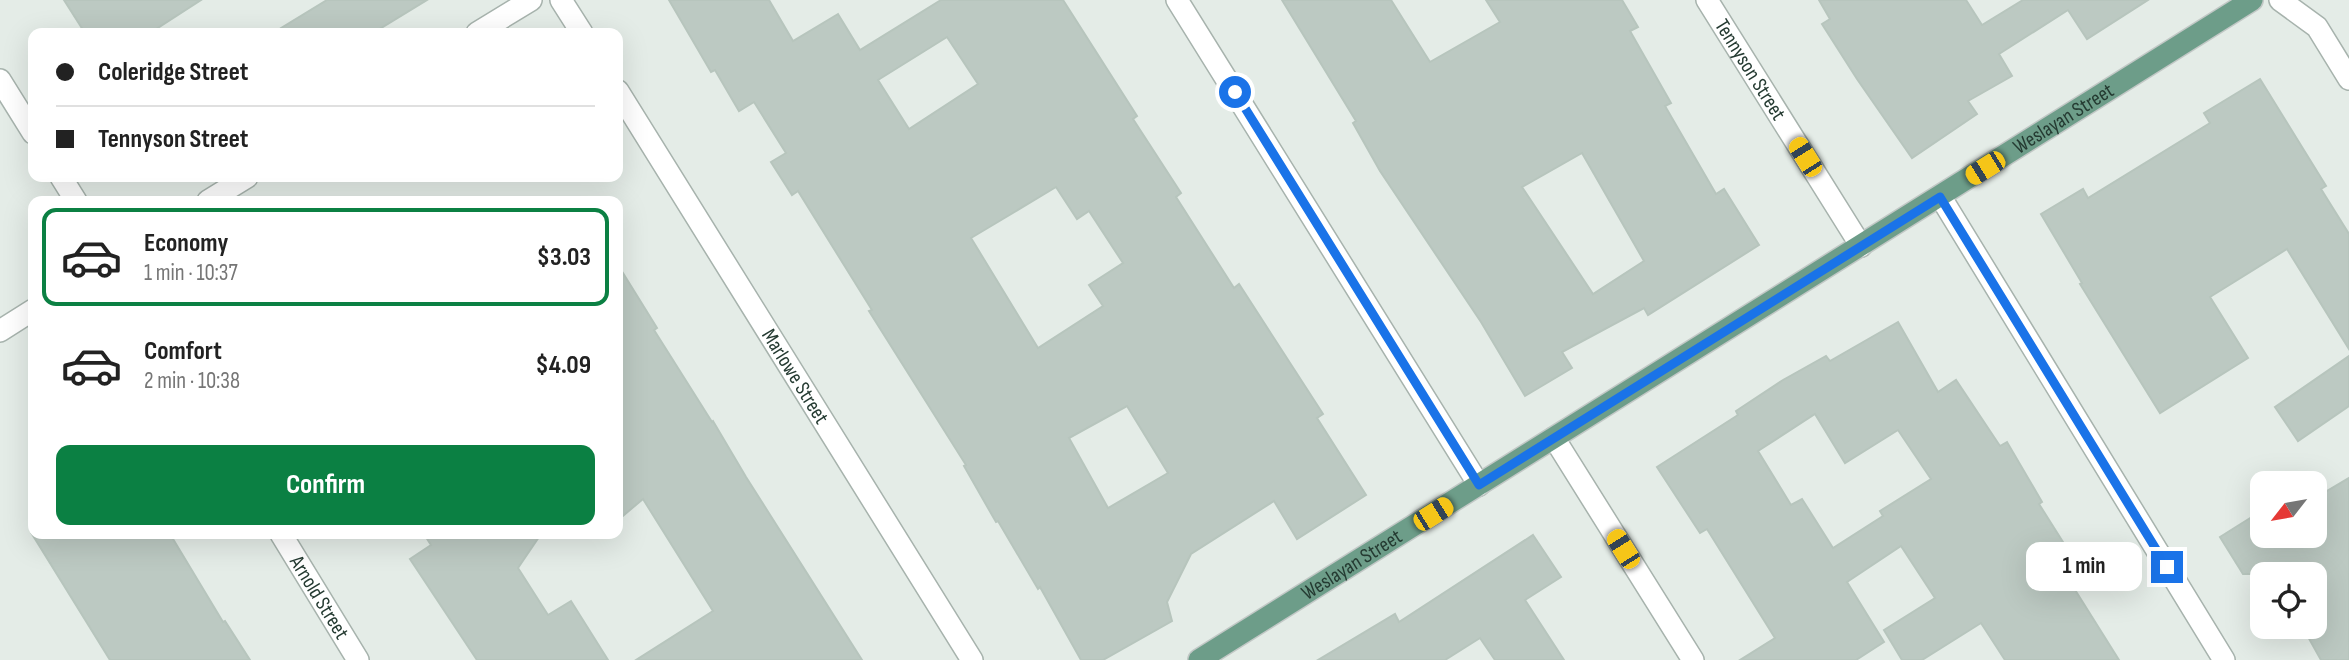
<!DOCTYPE html>
<html lang="en">
<head>
<meta charset="utf-8">
<style>
  :root { --surface:#fff; --page:#f2f2f2; --text:#222; --muted:#767676; --line:#e0e0e0; --accent:#0b8043 }
  body { margin:0; font-family:"Sofia Sans Condensed",sans-serif; background:var(--page); color:var(--text); height:100vh; display:flex; flex-direction:column; font-size:26px; white-space:nowrap }
  * { box-sizing:border-box; margin:0 }
  p { font-size:23px; color:var(--muted) }
  .icon { flex:none; width:38px; height:38px; fill:none; stroke:currentColor; stroke-width:2; stroke-linecap:round; stroke-linejoin:round }
  .map { position:relative; flex:1; overflow:hidden }
  .sheet { position:absolute; left:28px; top:196px; width:595px; height:343px; display:flex; flex-direction:column; background:var(--surface); border-radius:14px; box-shadow:0 7px 28px #0002 }
  .sheet>* { flex:none }
  .banner { position:absolute; left:28px; top:28px; width:595px; height:154px; border-radius:14px; box-shadow:0 7px 28px #0002; display:grid; align-content:center; height:154px; padding:0 28px; background:var(--surface) }
  .needle { width:46px; rotate:239deg }
  .controls { position:absolute; left:2250px; top:471px; display:grid; gap:14px }
  .controls a { display:grid; place-items:center; width:77px; height:77px; border-radius:14px; background:var(--surface); box-shadow:0 7px 28px #0002; font-size:35px }
  .end { position:absolute; width:32px; height:32px; margin:-16px; border:9px solid #1a73e8; background:#fff; box-shadow:0 0 0 4px #fff }
  .from { border-radius:50% }
  .bubble { position:absolute; height:49px; border-radius:14px; background:var(--surface); box-shadow:0 7px 28px #0002; font-size:23px; font-weight:700; line-height:49px; text-align:center }
  .car { position:absolute; width:21px; height:42px; margin:-21px -10px; border-radius:9px; box-shadow:0 0 5px 2px #0007; background:linear-gradient(#f5c518 24%,#345 0 40%,#f5c518 0 76%,#345 0 86%,#f5c518 0) }
  .banner b { display:flex; align-items:center; gap:24px; height:66px; font-size:26px }
  .banner b+b { border-top:2px solid var(--line) }
  .banner i { width:18px; height:18px; background:var(--text) }
  ul { padding:12px 0 0; list-style:none }
  li { display:flex; align-items:center; gap:21px; height:98px; margin:0 14px 10px; padding:0 14px; border:4px solid transparent; border-radius:14px }
  li div { flex:1 }
  li b { display:block; font-size:26px }
  li em { font-style:normal; font-weight:700 }
  li.selected { border-color:var(--accent) }
  li>.icon { width:63px; height:63px; stroke-width:1.5 }
  .button { display:flex; gap:14px; margin-top:auto; padding:14px 28px }
  .button a { flex:1; height:80px; border-radius:14px; background:var(--accent); color:#fff; font-size:28px; font-weight:700; line-height:80px; text-align:center }
  .map>svg:first-child { display:block }
  .building { fill:#bcc9c2; stroke:#b7c5bd; stroke-width:2; fill-rule:evenodd }
  .lines { fill:none; stroke-linecap:round; stroke-linejoin:round }
  .minor-casing { stroke:#a7b3ad; stroke-width:24 }
  .major-casing { stroke:#c2c8c6; stroke-width:24 }
  .minor { stroke:#fff; stroke-width:21 }
  .major { stroke:#6d9d89; stroke-width:21 }
  .route { stroke:#1a73e8; stroke-width:9 }
  .labels { text-anchor:middle; stroke-width:6; stroke-linejoin:round; paint-order:stroke }
  .street-label { font-size:21px; fill:#253b32; stroke:#f4f9f5 }
</style>
</head>
<body>
<div class="map">
<svg width="2349" height="660" viewBox="0 0 2349 660">
  <rect width="100%" height="100%" fill="#e4ece7"/>
  <!-- building -->
  <g class="building">
    <path d="M 64,0 L 201,0 L 150,33 L 85,33 Z"/>
    <path d="M 327,0 L 427,0 L 373,33 L 273,33 Z"/>
    <path d="M 669,0 L 769,0 L 793,41 L 838,14 L 860,50 L 941,0 L 1063,0 L 1137,116 L 1133,119 L 1181,193 L 1176,197 L 1234,288 L 1239,284 L 1323,414 L 1317,418 L 1366,495 L 1297,539 L 1274,501 L 1191,554 L 1167,602 L 1172,621 L 1103,660 L 1081,660 L 1040,587 L 1038,589 L 998,521 L 996,522 L 964,466 L 966,465 L 869,311 L 872,310 L 798,191 L 792,195 L 771,162 L 786,153 L 754,102 L 739,111 L 715,70 L 711,72 ZM 947,37 L 978,84 L 909,129 L 878,80 ZM 1056,187 L 1077,219 L 1089,211 L 1123,263 L 1089,285 L 1103,306 L 1038,348 L 971,238 ZM 1127,406 L 1168,473 L 1108,508 L 1069,438 Z"/>
    <path d="M 1282,0 L 1391,0 L 1430,62 L 1500,22 L 1486,0 L 1622,0 L 1638,27 L 1630,31 L 1671,103 L 1665,106 L 1716,194 L 1724,189 L 1759,245 L 1648,315 L 1644,308 L 1562,352 L 1572,368 L 1525,396 L 1481,322 L 1380,171 L 1353,123 L 1356,121 ZM 1582,153 L 1644,261 L 1593,294 L 1522,187 Z"/>
    <path d="M 1819,0 L 1966,0 L 1982,25 L 2023,0 L 2148,0 L 2087,39 L 2068,10 L 1999,54 L 2012,76 L 1968,101 L 1977,114 L 1912,158 L 1857,79 L 1822,24 L 1830,19 Z"/>
    <path d="M 2260,79 L 2326,186 L 2321,189 L 2349,234 L 2349,349 L 2287,249 L 2210,297 L 2248,358 L 2160,413 L 2080,284 L 2082,283 L 2041,214 L 2083,189 L 2088,198 L 2210,123 L 2204,113 Z"/>
    <path d="M 618,265 L 657,328 L 654,330 L 712,422 L 713,421 L 746,477 L 862,660 L 636,660 L 713,611 L 643,499 L 618,520 Z"/>
    <path d="M 1898,322 L 1938,392 L 1956,380 L 2000,446 L 2007,442 L 2042,502 L 2039,504 L 2085,577 L 2072,585 L 2119,660 L 2005,660 L 1981,623 L 1922,660 L 1902,660 L 1884,630 L 1935,598 L 1901,546 L 1847,582 L 1884,642 L 1856,660 L 1740,660 L 1775,638 L 1707,529 L 1700,533 L 1657,467 L 1738,415 L 1736,411 L 1783,380 L 1826,356 L 1830,361 ZM 1815,414 L 1845,463 L 1898,430 L 1931,479 L 1880,511 L 1883,516 L 1833,548 L 1802,499 L 1791,505 L 1758,451 Z"/>
    <path d="M 2349,356 L 2349,406 L 2298,441 L 2275,407 Z"/>
    <path d="M 2349,478 L 2349,660 L 2321,660 L 2302,626 L 2315,626 L 2315,574 L 2243,574 L 2220,537 L 2263,510 L 2263,536 L 2315,536 L 2315,498 Z"/>
    <path d="M 32,534 L 170,534 L 223,622 L 225,621 L 250,660 L 110,660 Z"/>
    <path d="M 424,534 L 541,534 L 518,568 L 548,615 L 571,601 L 608,660 L 477,660 L 410,559 L 431,545 Z"/>
    <path d="M 1533,535 L 1561,577 L 1525,600 L 1564,660 L 1495,660 L 1480,638 L 1445,660 L 1318,660 L 1395,614 L 1399,622 Z"/>
  </g>
  <g class="lines">
    <!-- minor casing -->
    <g class="minor-casing">
      <g id="minor">
        <path d="M 561,0 L 582,33"/>
        <path d="M 1177,0 L 1479,485"/>
        <path id="s1" d="M 1707,0 L 1861,246"/>
        <path d="M 2280,0 L 2317,27 L 2349,79"/>
        <path d="M 477,33 L 531,0"/>
        <path d="M 0,80 L 33,133"/>
        <path id="s2" d="M 618,91 L 972,660"/>
        <path d="M 61,177 L 76,201"/>
        <path d="M 1940,196 L 2224,660"/>
        <path d="M 208,201 L 247,177"/>
        <path d="M 0,331 L 33,310"/>
        <path d="M 1554,438 L 1693,660"/>
        <path id="s3" d="M 281,534 L 358,660"/>
      </g>
    </g>
    <!-- major casing -->
    <g class="major-casing">
      <g id="major">
        <path id="s4" d="M 1199,660 L 2252,0"/>
      </g>
    </g>
    <!-- minor -->
    <use href="#minor" class="minor"/>
    <!-- major -->
    <use href="#major" class="major"/>
  </g>
  <g class="lines">
    <!-- route -->
    <path class="route" d="M 1235,92 L 1479,485 L 1940,197 L 2167,567"/>
  </g>
  <g class="labels">
    <!-- street labels -->
    <g class="street-label">
      <text dy="7" stroke="none"><textPath href="#s1" startOffset="82">Tennyson Street</textPath></text>
      <text dy="7" stroke="none"><textPath href="#s4" startOffset="1020">Weslayan Street</textPath></text>
      <text dy="7" stroke="none"><textPath href="#s2" startOffset="336">Marlowe Street</textPath></text>
      <text dy="7" stroke="none"><textPath href="#s4" startOffset="180">Weslayan Street</textPath></text>
      <text dy="7" stroke="none"><textPath href="#s3" startOffset="74">Arnold Street</textPath></text>
    </g>
  </g>
</svg>
<div class="controls">
<a><svg class="needle" viewBox="-14 -14 28 28"><path d="M0-13l5 13h-10z" fill="#e53935"/><path d="M0 13l5-13h-10z" fill="#767676"/></svg></a>
<a><svg class="icon" aria-label="locate" viewBox="0 0 24 24"><circle cx="12" cy="12" r="6"/><path d="M12 2v4M12 18v4M2 12h4M18 12h4"/></svg></a>
</div>
<i class="end from" style="left:1235px;top:92px"></i>
<i class="end" style="left:2167px;top:567px"></i>
<div class="bubble" style="left:2026px;top:542px;width:116px">1 min</div>
<i class="car" style="left:1805px;top:157px;rotate:328deg"></i>
<i class="car" style="left:1985px;top:168px;rotate:238deg"></i>
<i class="car" style="left:1433px;top:514px;rotate:58deg"></i>
<i class="car" style="left:1623px;top:549px;rotate:328deg"></i>
<div class="banner">
<b><i class="from"></i>Coleridge Street</b>
<b><i></i>Tennyson Street</b>
</div>
<section class="sheet">
<ul>
<li class="selected"><svg class="icon" aria-label="car" viewBox="0 0 24 24"><path d="M5 17H2v-5l4-1 3-4h7l3 4 3 1v5h-3M9 17h6M6 11h13"/><circle cx="7" cy="17" r="2"/><circle cx="17" cy="17" r="2"/></svg><div><b>Economy</b><p>1 min · 10:37</p></div><em>$3.03</em></li>
<li><svg class="icon" aria-label="car" viewBox="0 0 24 24"><path d="M5 17H2v-5l4-1 3-4h7l3 4 3 1v5h-3M9 17h6M6 11h13"/><circle cx="7" cy="17" r="2"/><circle cx="17" cy="17" r="2"/></svg><div><b>Comfort</b><p>2 min · 10:38</p></div><em>$4.09</em></li>
</ul>
<div class="button"><a>Confirm</a></div>
</section>
</div>
</body>
</html>
